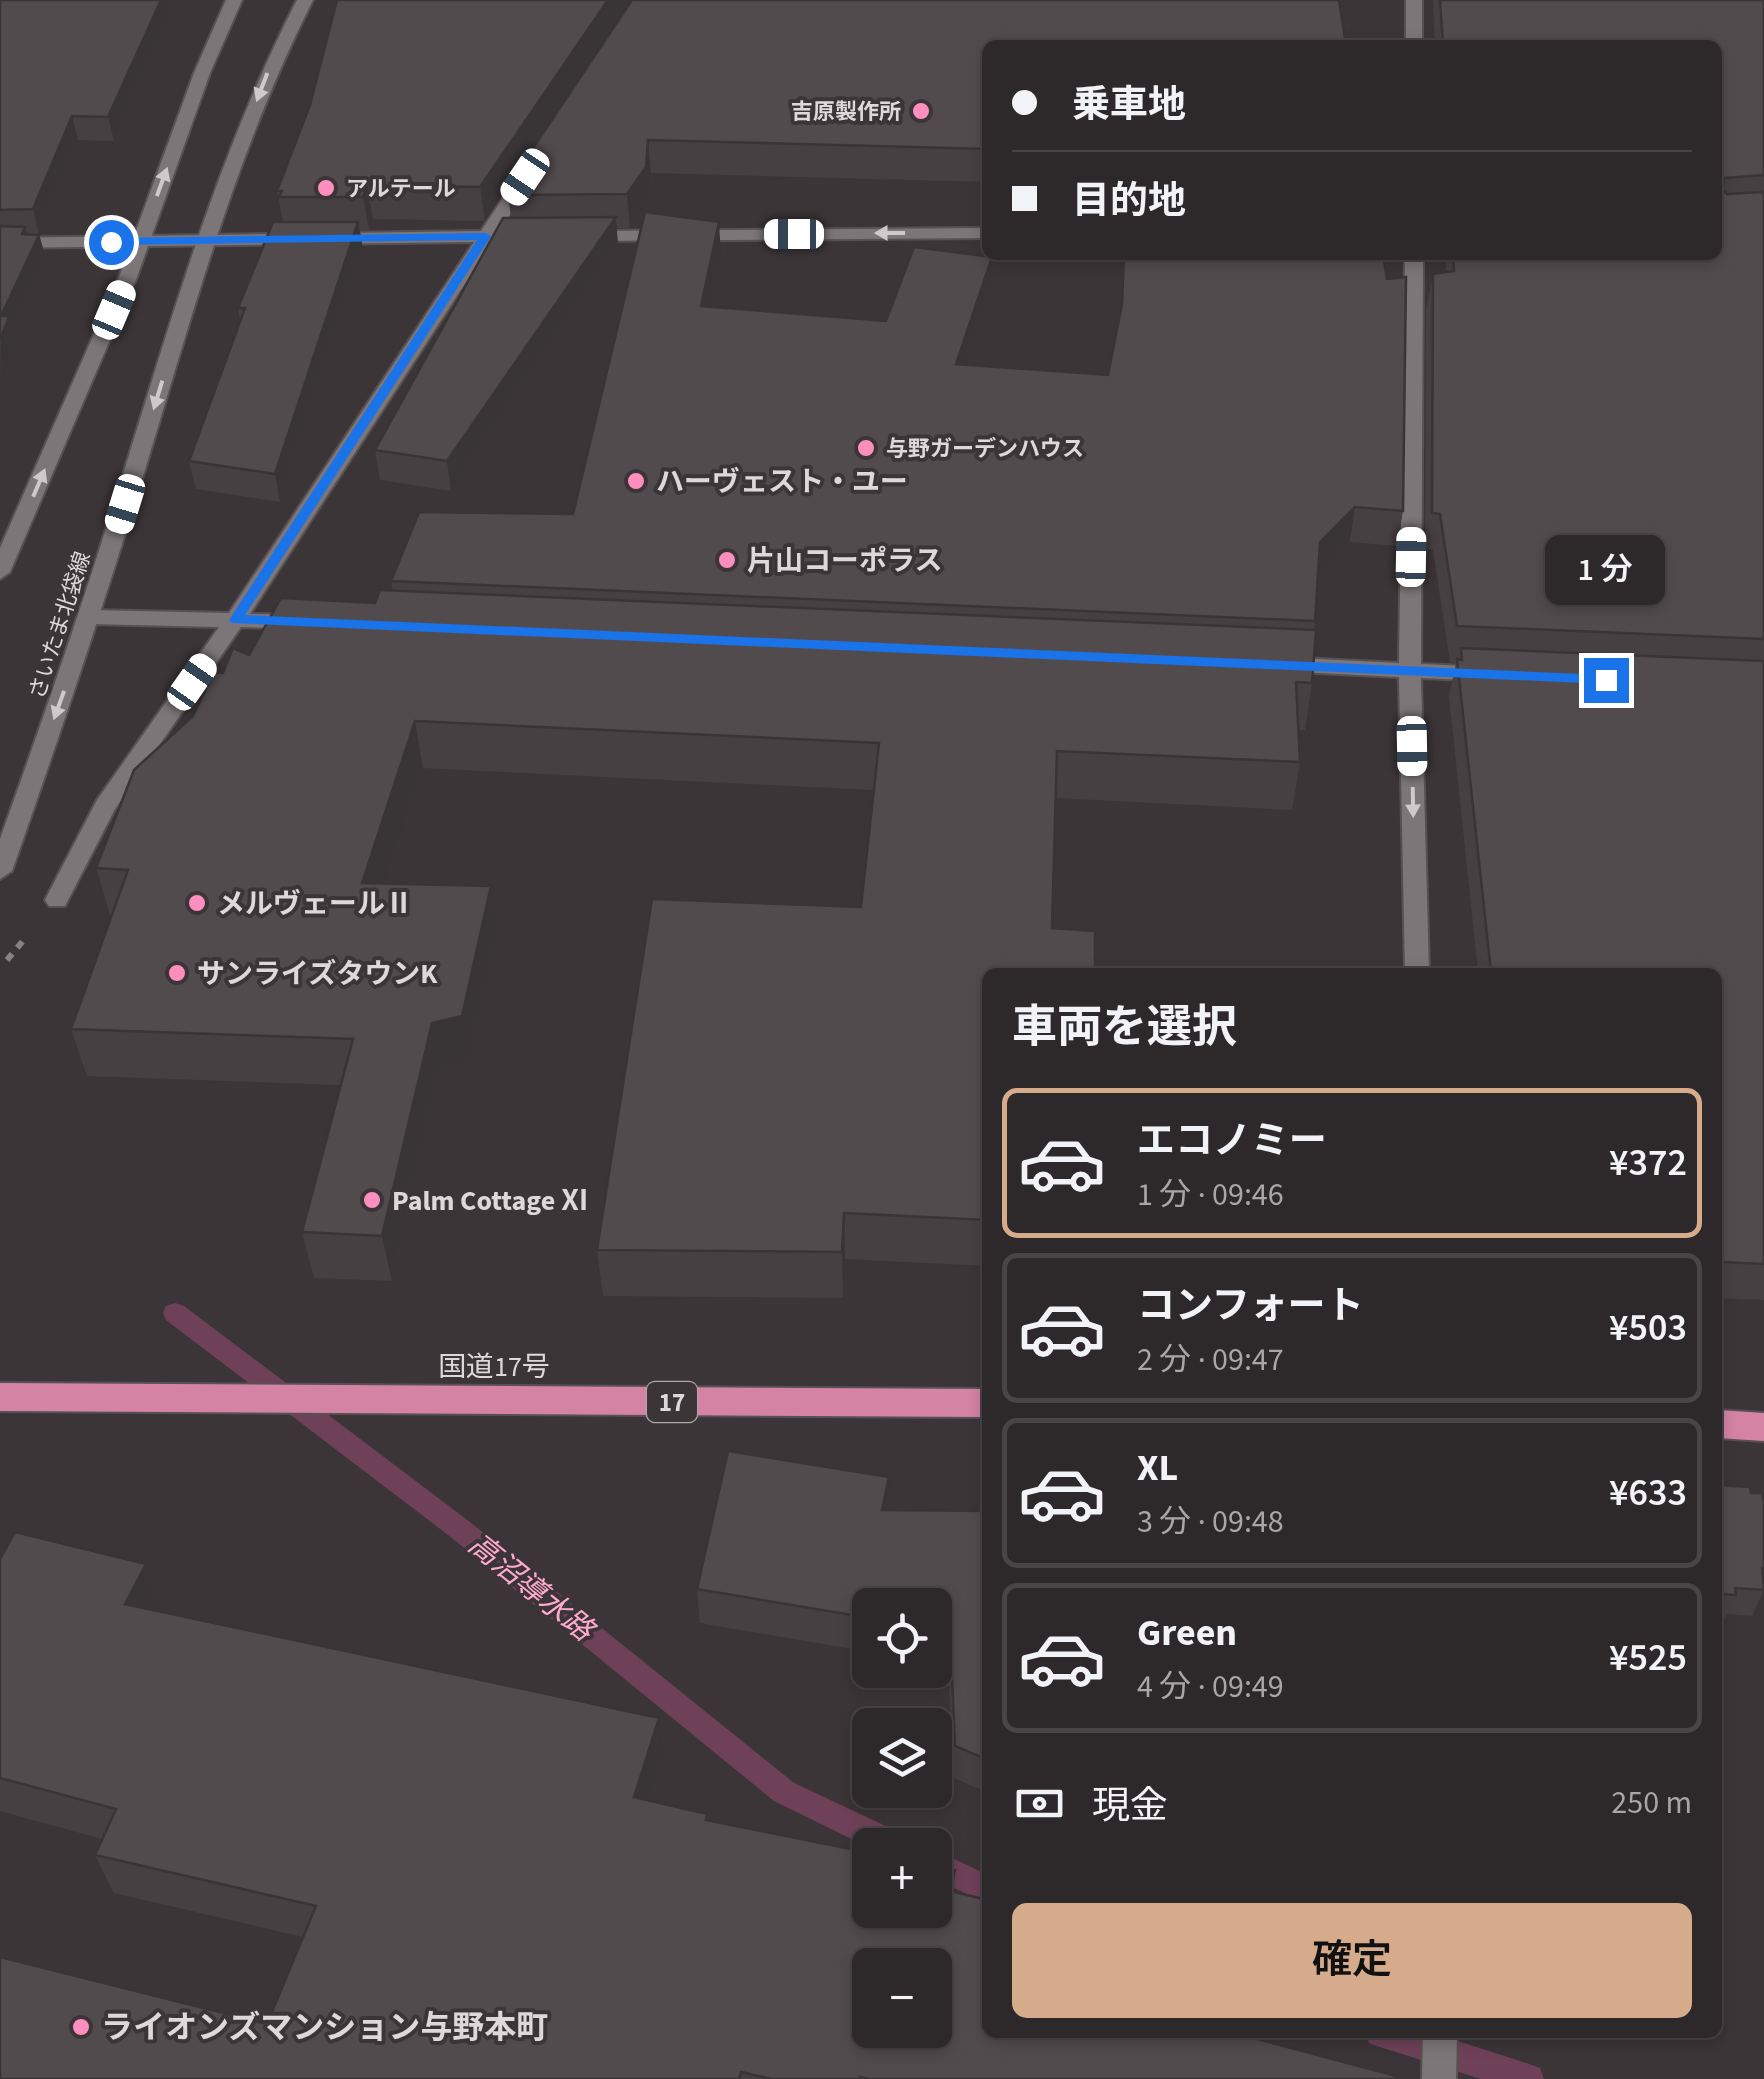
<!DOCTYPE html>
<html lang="ja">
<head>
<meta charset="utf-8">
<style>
  :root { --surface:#2d282a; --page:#393436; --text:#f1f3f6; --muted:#a7a6a8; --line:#484447; --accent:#d6ab8b }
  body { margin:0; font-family:"Source Sans 3","Noto Sans JP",sans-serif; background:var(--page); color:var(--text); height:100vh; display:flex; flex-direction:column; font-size:38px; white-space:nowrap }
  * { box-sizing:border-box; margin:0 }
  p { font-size:32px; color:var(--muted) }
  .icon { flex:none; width:55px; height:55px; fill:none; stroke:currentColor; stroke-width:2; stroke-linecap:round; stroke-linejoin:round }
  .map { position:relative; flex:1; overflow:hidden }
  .side { position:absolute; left:982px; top:968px; width:740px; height:1070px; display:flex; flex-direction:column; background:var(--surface); border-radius:15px; box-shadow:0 5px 15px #0003,0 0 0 2px var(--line) }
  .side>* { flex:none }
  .guide { position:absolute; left:982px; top:40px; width:740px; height:220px; border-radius:15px; box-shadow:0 5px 15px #0003,0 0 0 2px var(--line); display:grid; align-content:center; height:220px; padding:0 30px; background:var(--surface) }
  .fabs { position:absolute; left:852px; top:1588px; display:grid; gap:20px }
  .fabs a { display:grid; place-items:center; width:100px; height:100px; border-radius:15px; background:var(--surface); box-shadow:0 5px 15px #0003,0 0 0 2px var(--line); font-size:50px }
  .end { position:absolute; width:45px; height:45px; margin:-22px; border:12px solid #1a73e8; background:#fff; box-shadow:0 0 0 5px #fff }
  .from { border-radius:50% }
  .bubble { position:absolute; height:70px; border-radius:15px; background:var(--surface); box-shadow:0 5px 15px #0003,0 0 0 2px var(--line); font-size:32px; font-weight:600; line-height:70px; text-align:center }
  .car { position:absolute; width:30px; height:60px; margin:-30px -15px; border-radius:12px; box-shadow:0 0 8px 2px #0007; background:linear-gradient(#fff 24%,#345 0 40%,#fff 0 76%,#345 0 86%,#fff 0) }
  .guide b { display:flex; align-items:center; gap:35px; height:95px; font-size:38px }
  .guide b+b { border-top:2px solid var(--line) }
  .guide i { width:25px; height:25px; background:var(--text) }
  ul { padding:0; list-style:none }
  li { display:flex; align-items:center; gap:30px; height:150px; margin:0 20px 15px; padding:0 10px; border:5px solid var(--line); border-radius:15px }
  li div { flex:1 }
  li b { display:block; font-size:38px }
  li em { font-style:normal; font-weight:600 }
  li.active { border-color:var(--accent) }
  li>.icon { width:90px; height:90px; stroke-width:1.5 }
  h2 { padding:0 30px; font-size:45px; line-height:120px }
  .pay { display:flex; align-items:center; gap:25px; height:110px; padding:0 30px; font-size:38px }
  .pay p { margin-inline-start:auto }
  .action { display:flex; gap:20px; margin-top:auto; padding:20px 30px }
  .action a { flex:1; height:115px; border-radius:15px; background:var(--accent); color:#111; font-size:40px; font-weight:600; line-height:115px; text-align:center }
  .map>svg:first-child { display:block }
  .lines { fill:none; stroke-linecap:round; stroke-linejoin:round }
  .stream { fill:#6f4159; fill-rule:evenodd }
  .street-casing { stroke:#575153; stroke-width:4 }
  .secondary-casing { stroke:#575153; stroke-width:4 }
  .highway-casing { stroke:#575153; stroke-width:4 }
  .path { stroke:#878184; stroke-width:6; stroke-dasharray:8 8; stroke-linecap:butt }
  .street { fill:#7d7678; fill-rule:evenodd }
  .secondary { fill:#7d7678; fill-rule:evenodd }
  .highway { fill:#d483a4; fill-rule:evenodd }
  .wall { fill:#474042 }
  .shaded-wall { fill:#393436 }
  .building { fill:#524b4d; stroke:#393436; stroke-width:2.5; fill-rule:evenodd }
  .oneway { fill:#cfc9cb }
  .route { fill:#1a73e8 }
  .poi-dot { fill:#fe8ebe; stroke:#3c3538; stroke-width:4 }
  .labels { text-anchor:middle; stroke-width:8; stroke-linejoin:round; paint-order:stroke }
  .far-poi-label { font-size:22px; font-weight:bold; fill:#ddd8da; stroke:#3c3538; text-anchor:start }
  .far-street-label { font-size:22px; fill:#ddd8da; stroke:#3c3538 }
  .shield { fill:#3c3538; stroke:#ada7a9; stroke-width:2.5 }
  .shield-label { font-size:25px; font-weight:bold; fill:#ddd8da }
  .poi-label { font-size:28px; font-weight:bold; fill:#ddd8da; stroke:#3c3538; text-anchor:start }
  .street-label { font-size:28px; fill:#ddd8da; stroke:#3c3538 }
  .water-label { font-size:30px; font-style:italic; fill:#fac; stroke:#3c3538 }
  .near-poi-label { font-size:32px; font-weight:bold; fill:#ddd8da; stroke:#3c3538; text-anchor:start }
</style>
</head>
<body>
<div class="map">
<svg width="1764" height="2079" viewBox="0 0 1764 2079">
  <rect width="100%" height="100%" fill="#3c3538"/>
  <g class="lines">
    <!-- stream -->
    <g class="stream">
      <path d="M 175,1303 L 184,1306 L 470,1522 L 794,1783 L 905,1835 L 909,1845 L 870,1848 L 774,1801 L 452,1538 L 166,1320 L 163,1313 L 166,1306 Z"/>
      <path d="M 935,1850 L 988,1875 L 988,1904 L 935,1879 Z"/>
      <path d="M 1365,2032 L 1430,2032 L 1529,2064 L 1540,2068 L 1544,2079 L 1481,2079 L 1380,2047 L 1369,2043 Z"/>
    </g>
    <!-- street casing -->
    <g class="street-casing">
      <g id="street">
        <rect x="1406" y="0" width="16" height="45"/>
        <path d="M 527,170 L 536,175 L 499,231 L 507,236 L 492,242 L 250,614 L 300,615 L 311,622 L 300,629 L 241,627 L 115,809 L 65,906 L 49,906 L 45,900 L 97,800 L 219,627 L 90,624 L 79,617 L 90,610 L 229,613 L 474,242 L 0,248 L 0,238 L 481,231 L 521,171 Z"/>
        <path d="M 988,228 L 988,238 L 583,241 L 574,236 L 583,231 Z"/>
        <path d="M 1405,255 L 1423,255 L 1421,664 L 1489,667 L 1500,674 L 1489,681 L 1421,678 L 1429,972 L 1405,972 L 1399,677 L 1279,671 L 1268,664 L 1279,657 L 1399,663 Z"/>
        <path d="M 1423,2032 L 1457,2032 L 1456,2079 L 1422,2079 Z"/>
      </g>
    </g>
    <!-- secondary casing -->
    <g class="secondary-casing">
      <g id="secondary">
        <path d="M 226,0 L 242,0 L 210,73 L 137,277 L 10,572 L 0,579 L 0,548 L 119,277 L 194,73 Z"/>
        <path d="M 297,0 L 313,0 C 235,154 191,319 141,483 C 101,614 57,743 12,871 L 0,879 L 0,839 C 44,717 86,595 124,471 C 174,310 220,150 297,0 Z"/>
      </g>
    </g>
    <!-- highway casing -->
    <g class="highway-casing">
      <g id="highway">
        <path d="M 0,1383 L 988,1389 L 988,1417 L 0,1411 Z"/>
        <path d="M 1718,1410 L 1764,1413 L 1764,1441 L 1718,1438 Z"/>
      </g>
    </g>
    <!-- path -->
    <path class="path" d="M 7,960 L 27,936"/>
    <!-- street -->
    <use href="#street" class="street"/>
    <!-- secondary -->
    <use href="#secondary" class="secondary"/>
    <!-- highway -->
    <use href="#highway" class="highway"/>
  </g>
  <!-- wall -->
  <g class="wall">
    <path d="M 0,0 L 164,29 L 114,141 L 78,140 L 39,234 L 46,259 L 13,330 L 16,341 L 0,387 Z"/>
    <path d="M 337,0 L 1339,0 L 1346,45 L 988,45 L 988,182 L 651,173 L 649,201 L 630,228 L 616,228 L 618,245 L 451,491 L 380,480 L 375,450 L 503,218 L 511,218 L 507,187 L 544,131 L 485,221 L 373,219 L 369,230 L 360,231 L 363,249 L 280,502 L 196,489 L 189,461 L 240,321 L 238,308 L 273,222 L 283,222 L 277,191 L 310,105 Z"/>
    <path d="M 1433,0 L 1764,0 L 1764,1300 L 1718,1298 L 1718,972 L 1478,972 L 1449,696 L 1456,663 L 1450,662 L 1433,550 L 1425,549 L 1426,309 L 1433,274 L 1446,272 L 1445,255 L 1718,255 L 1718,45 L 1435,45 Z"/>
    <path d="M 1124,255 L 1383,255 L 1403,511 L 1397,546 L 1350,542 L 1318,574 L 1314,630 L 1312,683 L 1305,730 L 1298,730 L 1300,762 L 1292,810 L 1056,798 L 988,972 L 988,1266 L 845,1259 L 843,1298 L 603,1296 L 597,1250 L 861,907 L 874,790 L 423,768 L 386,884 L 499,934 L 470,1063 L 441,1070 L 392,1281 L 314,1278 L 302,1232 L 341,1085 L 87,1076 L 71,1029 L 112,915 L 110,915 L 96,868 L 223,673 L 249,655 L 375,603 L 393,591 L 391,581 L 573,514 L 721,256 L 710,307 L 886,321 L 991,291 L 966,364 L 1108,375 L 1121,310 Z"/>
    <path d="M 1718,1485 L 1751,1493 L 1764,1503 L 1764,1590 L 1752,1616 L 1727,1614 L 1724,1620 L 1718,1620 Z"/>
    <path d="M 889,1510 L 988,1511 L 988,1793 L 954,1778 L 948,1666 L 935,1663 L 935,1605 L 870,1605 L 870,1652 L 700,1623 L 697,1589 Z"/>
    <path d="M 0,1559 L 146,1564 L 162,1606 L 160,1612 L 664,1758 L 651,1801 L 708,1821 L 955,1870 L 954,1892 L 988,2032 L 1238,2034 L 1395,2079 L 0,2079 L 267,2024 L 303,1937 L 114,1893 L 95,1855 L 102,1839 L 0,1811 Z"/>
  </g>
  <!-- shaded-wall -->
  <g class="shaded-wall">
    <path d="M 161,0 L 174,0 L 164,29 L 114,141 L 108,117 Z"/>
    <path d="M 608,0 L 632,0 L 485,221 L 480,187 Z"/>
    <path d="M 72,116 L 78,140 L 39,234 L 33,209 Z"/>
    <path d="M 648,140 L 651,173 L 649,201 L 630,228 L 627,194 Z"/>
    <path d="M 367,185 L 373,219 L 369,230 L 363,197 Z"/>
    <path d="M 616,217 L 618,245 L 451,491 L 447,461 Z"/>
    <path d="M 358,222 L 363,249 L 280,502 L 275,474 Z"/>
    <path d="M 719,222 L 721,256 L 703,341 L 701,306 Z"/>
    <path d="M 25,227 L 32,251 L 39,235 L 46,259 L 13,330 L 16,341 L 0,387 L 1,316 Z"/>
    <path d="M 992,257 L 991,291 L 955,398 L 956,364 Z"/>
    <path d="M 1355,507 L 1350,542 L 1315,578 L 1320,542 Z"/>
    <path d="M 415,721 L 423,768 L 371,930 L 362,883 Z"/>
    <path d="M 491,886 L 499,934 L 470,1063 L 441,1070 L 392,1281 L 382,1236 L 432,1023 Z"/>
    <path d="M 844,1213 L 845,1259 L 843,1298 L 842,1252 Z"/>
    <path d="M 889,1477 L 889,1512 L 882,1510 Z"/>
    <path d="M 146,1564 L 162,1606 L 143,1646 L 125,1604 Z"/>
    <path d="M 659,1718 L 664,1758 L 640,1836 L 634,1797 Z"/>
  </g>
  <!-- building -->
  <g class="building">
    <path d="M 0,0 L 161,0 L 108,117 L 72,116 L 33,209 L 0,210 Z"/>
    <path d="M 337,0 L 608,0 L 480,187 L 367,185 L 363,197 L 279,197 L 282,191 L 277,191 L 310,105 Z"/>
    <path d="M 632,0 L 1339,0 L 1346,45 L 988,45 L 988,149 L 648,140 L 646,167 L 627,194 L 512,195 L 516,188 L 507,187 Z"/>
    <path d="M 1440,0 L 1764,0 L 1764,175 L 1724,178 L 1723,190 L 1727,194 L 1764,192 L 1764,639 L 1457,626 L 1440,514 L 1432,513 L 1433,274 L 1454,271 L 1453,255 L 1718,255 L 1718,45 L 1443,45 Z"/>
    <path d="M 645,212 L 719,222 L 701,306 L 886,321 L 914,247 L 992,257 L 956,364 L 1108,375 L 1122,304 L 1124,255 L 1383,255 L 1387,279 L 1406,277 L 1403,511 L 1355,507 L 1320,542 L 1315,621 L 391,581 L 419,512 L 573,514 Z"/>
    <path d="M 616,217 L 447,461 L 375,450 L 503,218 Z"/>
    <path d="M 273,222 L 358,222 L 275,474 L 189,461 L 245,308 L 238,308 Z"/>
    <path d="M 0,226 L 25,227 L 22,234 L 39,235 L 1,316 L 9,316 L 0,341 Z"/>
    <path d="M 380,590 L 1316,630 L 1312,683 L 1296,682 L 1300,762 L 1057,751 L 1052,928 L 1095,931 L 1095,972 L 988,972 L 988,1220 L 844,1213 L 842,1252 L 597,1250 L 652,899 L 861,907 L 879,743 L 415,721 L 362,883 L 491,886 L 462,1016 L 432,1023 L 382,1236 L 302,1232 L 353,1039 L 71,1029 L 128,870 L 96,868 L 134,770 L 193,716 L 214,672 L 223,673 L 233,648 L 249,655 L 281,598 L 375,603 Z"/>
    <path d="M 1461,648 L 1764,661 L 1764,1264 L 1722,1262 L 1718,1237 L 1718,972 L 1491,972 L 1457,659 L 1462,660 Z"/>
    <path d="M 728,1451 L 889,1477 L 882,1510 L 988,1511 L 988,1760 L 955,1746 L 950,1632 L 935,1629 L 935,1605 L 870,1605 L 870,1618 L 697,1589 Z"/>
    <path d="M 1718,1485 L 1750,1487 L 1751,1493 L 1762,1493 L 1764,1503 L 1764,1568 L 1762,1568 L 1764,1590 L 1735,1588 L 1736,1595 L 1718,1594 Z"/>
    <path d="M 15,1532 L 146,1564 L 125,1604 L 659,1718 L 634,1797 L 707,1814 L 706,1820 L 870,1853 L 870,1910 L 935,1910 L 935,1866 L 955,1870 L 950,1891 L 988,1900 L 986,1930 L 988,1930 L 988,2032 L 1238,2032 L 1238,2034 L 1396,2076 L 1395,2079 L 869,2079 L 860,2077 L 860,2079 L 771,2079 L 741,2072 L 739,2079 L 0,2079 L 0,1957 L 267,2024 L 316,1906 L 95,1855 L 116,1809 L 0,1778 L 0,1559 ZM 870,1965 L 935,1965 L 935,2030 L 870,2030 Z"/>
  </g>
  <!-- one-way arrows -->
  <defs><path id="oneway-solid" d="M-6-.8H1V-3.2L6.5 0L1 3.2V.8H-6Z" transform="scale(2.5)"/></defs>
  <g class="oneway">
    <use href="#oneway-solid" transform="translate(262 87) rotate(111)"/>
    <use href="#oneway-solid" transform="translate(162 182) rotate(-70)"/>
    <use href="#oneway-solid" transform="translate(890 233) rotate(180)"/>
    <use href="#oneway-solid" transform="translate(158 395) rotate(107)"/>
    <use href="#oneway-solid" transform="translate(39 483) rotate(-67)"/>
    <use href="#oneway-solid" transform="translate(59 705) rotate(110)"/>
    <use href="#oneway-solid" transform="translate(1413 802) rotate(89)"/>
  </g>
  <!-- route -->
  <path class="route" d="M 486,233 L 491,236 L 245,615 L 1606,675 L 1614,680 L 1606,684 L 231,623 L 229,620 L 477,240 L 111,245 L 105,242 L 111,238 Z"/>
  <!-- markers -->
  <g class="poi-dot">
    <circle cx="921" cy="111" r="10"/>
    <circle cx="326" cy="188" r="10"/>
    <circle cx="866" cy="448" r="10"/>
    <circle cx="636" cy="481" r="10"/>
    <circle cx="727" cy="560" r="10"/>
    <circle cx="197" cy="903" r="10"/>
    <circle cx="177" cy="973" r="10"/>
    <circle cx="372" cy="1200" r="10"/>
    <circle cx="81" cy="2027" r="10"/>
  </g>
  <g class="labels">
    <!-- far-poi labels -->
    <g class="far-poi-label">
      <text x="901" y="119" text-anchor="end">吉原製作所</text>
      <text x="346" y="196">アルテール</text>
      <text x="886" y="456">与野ガーデンハウス</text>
    </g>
    <!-- far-street labels -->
    <g class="far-street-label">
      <text transform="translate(59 625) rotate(-72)" y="8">さいたま北袋線</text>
    </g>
    <!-- shield labels -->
    <rect class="shield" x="647" y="1382" width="50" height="40" rx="8"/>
    <g class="shield-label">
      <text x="672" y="1411">17</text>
    </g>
    <!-- poi labels -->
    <g class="poi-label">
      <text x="656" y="491">ハーヴェスト・ユー</text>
      <text x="747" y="570">片山コーポラス</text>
      <text x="217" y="913">メルヴェールⅡ</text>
      <text x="197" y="983">サンライズタウンK</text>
      <text x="392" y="1210">Palm Cottage Ⅺ</text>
    </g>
    <!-- street labels -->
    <g class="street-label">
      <text x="494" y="1376">国道17号</text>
    </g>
    <!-- water labels -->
    <g class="water-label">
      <text transform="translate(531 1587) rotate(39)" y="10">高沼導水路</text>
    </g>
    <!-- near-poi labels -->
    <g class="near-poi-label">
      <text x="101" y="2038">ライオンズマンション与野本町</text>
    </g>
  </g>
</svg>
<div class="fabs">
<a><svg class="icon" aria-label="locate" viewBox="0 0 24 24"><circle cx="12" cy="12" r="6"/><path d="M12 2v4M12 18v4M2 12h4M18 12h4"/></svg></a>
<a><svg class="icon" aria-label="layers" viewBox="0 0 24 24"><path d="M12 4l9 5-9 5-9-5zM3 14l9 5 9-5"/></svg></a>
<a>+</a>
<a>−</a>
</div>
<i class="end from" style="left:111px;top:242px"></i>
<i class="end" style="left:1606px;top:680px"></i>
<div class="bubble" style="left:1545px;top:535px;width:120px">1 分</div>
<i class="car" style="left:525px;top:177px;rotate:214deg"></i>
<i class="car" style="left:794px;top:234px;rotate:270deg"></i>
<i class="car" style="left:114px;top:310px;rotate:23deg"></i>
<i class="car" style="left:125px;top:504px;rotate:197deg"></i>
<i class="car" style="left:1411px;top:557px;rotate:1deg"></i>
<i class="car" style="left:192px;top:682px;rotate:35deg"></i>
<i class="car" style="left:1412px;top:746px;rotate:179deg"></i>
<div class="guide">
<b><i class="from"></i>乗車地</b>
<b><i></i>目的地</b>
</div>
<section class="side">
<h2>車両を選択</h2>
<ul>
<li class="active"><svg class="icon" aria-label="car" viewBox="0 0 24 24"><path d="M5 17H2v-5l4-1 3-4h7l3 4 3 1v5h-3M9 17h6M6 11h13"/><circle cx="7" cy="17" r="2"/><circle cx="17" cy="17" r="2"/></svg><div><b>エコノミー</b><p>1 分 · 09:46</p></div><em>¥372</em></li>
<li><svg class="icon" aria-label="car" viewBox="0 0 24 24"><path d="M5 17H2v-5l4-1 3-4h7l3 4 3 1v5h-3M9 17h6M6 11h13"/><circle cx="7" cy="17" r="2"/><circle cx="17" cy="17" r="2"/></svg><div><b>コンフォート</b><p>2 分 · 09:47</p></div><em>¥503</em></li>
<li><svg class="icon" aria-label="car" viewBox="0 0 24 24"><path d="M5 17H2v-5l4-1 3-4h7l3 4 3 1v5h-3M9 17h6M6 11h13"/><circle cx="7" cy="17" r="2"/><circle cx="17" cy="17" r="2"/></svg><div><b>XL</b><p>3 分 · 09:48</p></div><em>¥633</em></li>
<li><svg class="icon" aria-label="car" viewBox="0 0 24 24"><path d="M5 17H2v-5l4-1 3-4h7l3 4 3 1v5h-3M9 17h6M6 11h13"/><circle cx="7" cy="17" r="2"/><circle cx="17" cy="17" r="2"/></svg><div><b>Green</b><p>4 分 · 09:49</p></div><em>¥525</em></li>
</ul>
<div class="pay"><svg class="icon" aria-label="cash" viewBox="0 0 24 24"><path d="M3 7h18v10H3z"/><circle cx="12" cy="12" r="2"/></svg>現金<p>250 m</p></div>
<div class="action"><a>確定</a></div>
</section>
</div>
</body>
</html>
